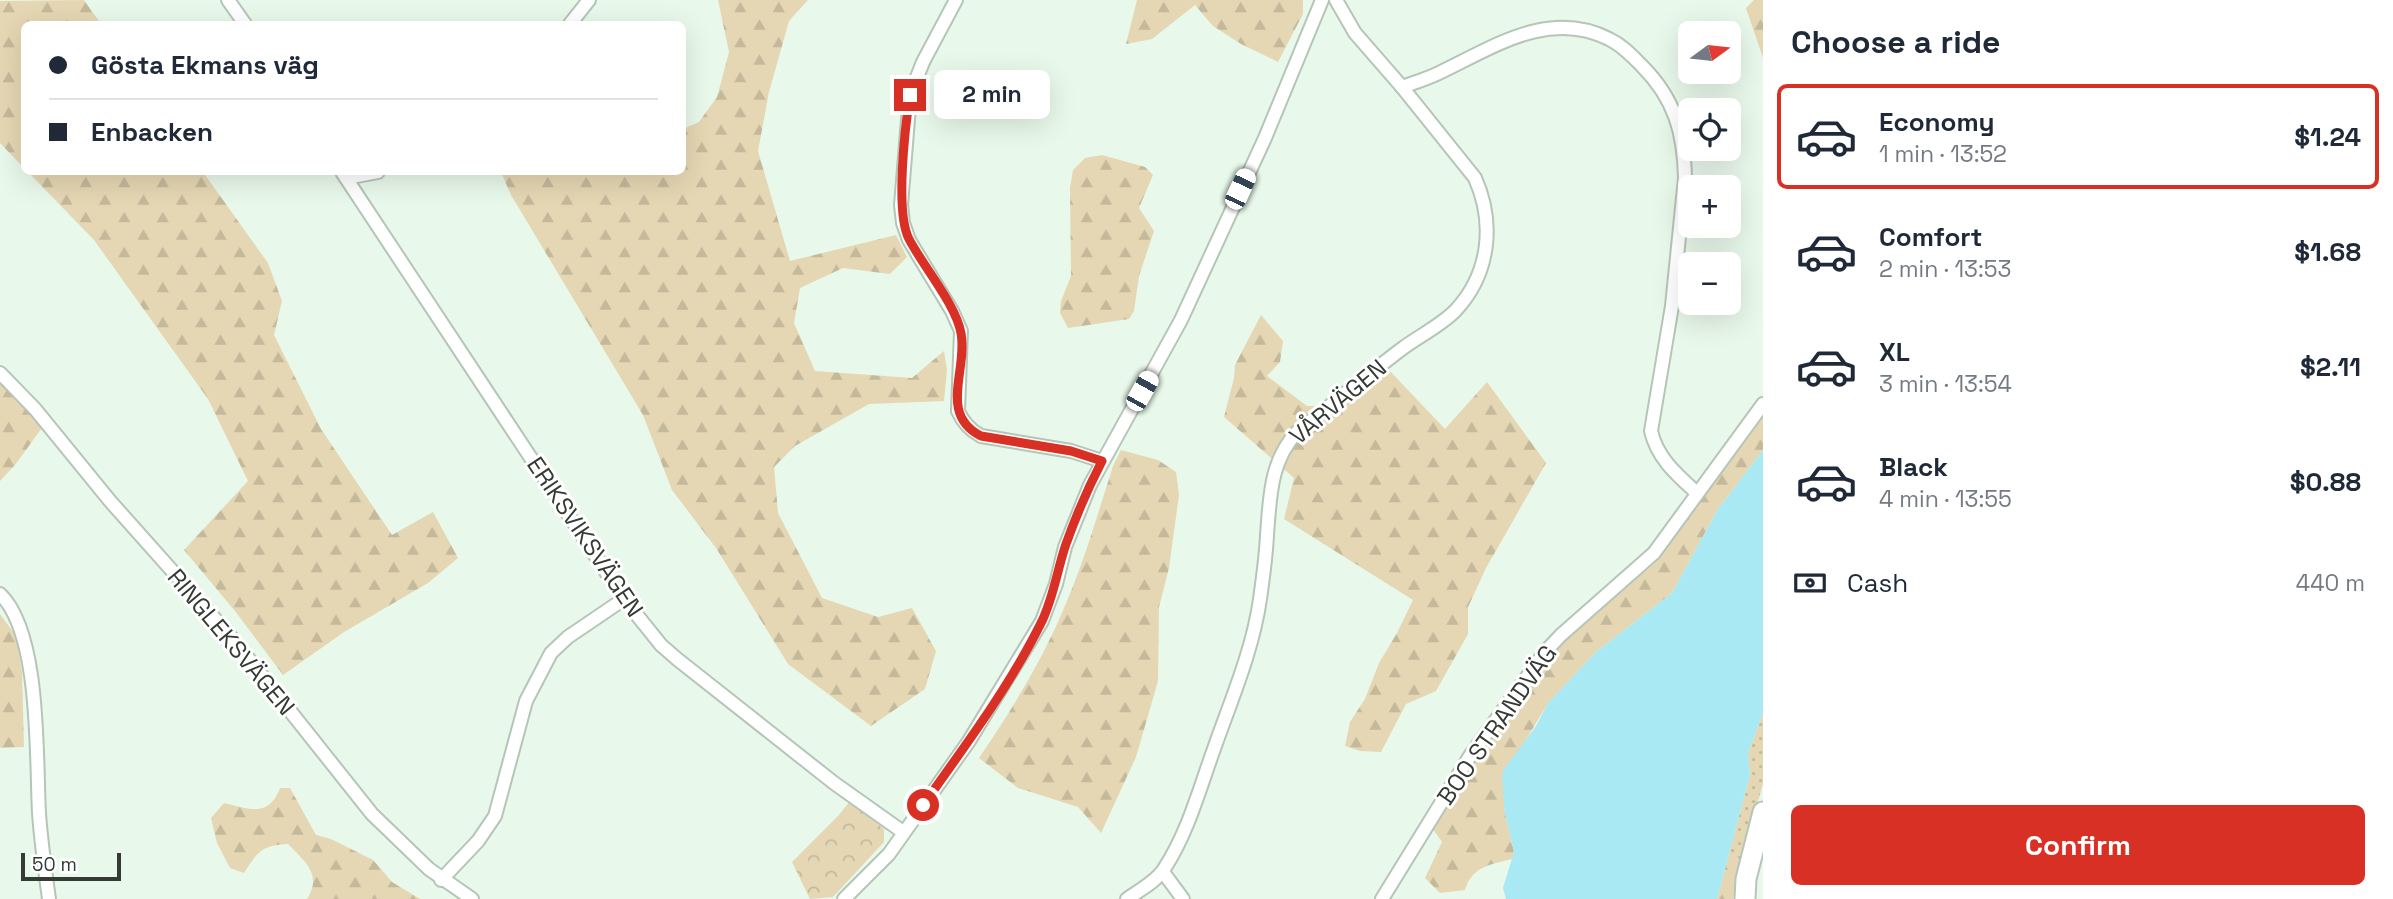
<!DOCTYPE html>
<html lang="en">
<head>
<meta charset="utf-8">
<style>
  :root { --surface:#fff; --page:#f6f6f7; --text:#1f2937; --muted:#747a83; --line:#e0e1e3; --accent:#d93025 }
  body { margin:0; font-family:"Space Grotesk",sans-serif; background:var(--page); color:var(--text); height:100vh; display:flex; flex-direction:column; font-size:26px; white-space:nowrap }
  * { box-sizing:border-box; margin:0 }
  p { font-size:23px; color:var(--muted) }
  .icon { flex:none; width:38px; height:38px; fill:none; stroke:currentColor; stroke-width:2; stroke-linecap:round; stroke-linejoin:round }
  .map { position:relative; flex:1; overflow:hidden }
  .side { display:flex; flex-direction:column; background:var(--surface); width:630px }
  .side>* { flex:none }
  .hud { position:absolute; left:21px; top:21px; width:665px; height:154px; border-radius:10px; box-shadow:0 7px 28px #0002; display:grid; align-content:center; height:154px; padding:0 28px; background:var(--surface) }
  .needle { width:46px; rotate:75deg }
  .buttons { position:absolute; left:1678px; top:21px; display:grid; gap:14px }
  .buttons a { display:grid; place-items:center; width:63px; height:63px; border-radius:10px; background:var(--surface); box-shadow:0 7px 28px #0002; font-size:35px }
  .scale { position:absolute; left:21px; bottom:18px; width:100px; box-sizing:border-box; padding-left:7px; border:4px solid #343a34; border-top:0; font-size:19px; line-height:24px; white-space:nowrap; color:#343a34; -webkit-text-stroke:5px #fff; paint-order:stroke }
  .end { position:absolute; width:32px; height:32px; margin:-16px; border:9px solid #d93025; background:#fff; box-shadow:0 0 0 4px #fff }
  .from { border-radius:50% }
  .bubble { position:absolute; height:49px; border-radius:10px; background:var(--surface); box-shadow:0 7px 28px #0002; font-size:23px; font-weight:800; line-height:49px; text-align:center }
  .car { position:absolute; width:21px; height:42px; margin:-21px -10px; border-radius:9px; box-shadow:0 0 5px 2px #0007; background:linear-gradient(#fff 24%,#345 0 40%,#fff 0 76%,#345 0 86%,#fff 0) }
  .hud b { display:flex; align-items:center; gap:24px; height:66px; font-size:26px }
  .hud b+b { border-top:2px solid var(--line) }
  .hud i { width:18px; height:18px; background:var(--text) }
  ul { padding:0; list-style:none }
  li { display:flex; align-items:center; gap:21px; height:105px; margin:0 14px 10px; padding:0 14px; border:4px solid transparent; border-radius:10px }
  li div { flex:1 }
  li b { display:block; font-size:26px }
  li em { font-style:normal; font-weight:800 }
  li.on { border-color:var(--accent) }
  li>.icon { width:63px; height:63px; stroke-width:1.5 }
  h2 { padding:0 28px; font-size:32px; line-height:84px }
  .pay { display:flex; align-items:center; gap:18px; height:77px; padding:0 28px; font-size:26px }
  .pay p { margin-inline-start:auto }
  .button { display:flex; gap:14px; margin-top:auto; padding:14px 28px }
  .button a { flex:1; height:80px; border-radius:10px; background:var(--accent); color:#fff; font-size:28px; font-weight:800; line-height:80px; text-align:center }
  main { display:flex; flex:1; min-height:0 }
  .map>svg:first-child { display:block }
  .grass { fill:url(#grass-dots) }
  .forest { fill:url(#forest-firs) }
  .park { fill:url(#park-crowns) }
  .water { fill:#a8e9f3 }
  .lines { fill:none; stroke-linecap:round; stroke-linejoin:round }
  .street-casing { stroke:#b5c5b7; stroke-width:16 }
  .secondary-casing { stroke:#b5c5b7; stroke-width:23 }
  .street { stroke:#fff; stroke-width:12 }
  .secondary { stroke:#fff; stroke-width:19 }
  .route { stroke:#d93025; stroke-width:9 }
  .labels { text-anchor:middle; stroke-width:6; stroke-linejoin:round; paint-order:stroke }
  .street-label { font-size:24px; fill:#343a34; stroke:#fff }
</style>
</head>
<body>
<main>
<div class="map">
<svg width="1763" height="899" viewBox="0 0 1763 899">
  <defs>
    <pattern id="grass-dots" width="8" height="8" patternUnits="userSpaceOnUse" patternTransform="scale(1.75)"><rect width="8" height="8" fill="#e5d7b3"/><path d="M2 2h.1M6 6h.1" fill="none" stroke="#c5b99b" stroke-width="1.8" stroke-linecap="round"/></pattern>
    <pattern id="forest-firs" width="22" height="20" patternUnits="userSpaceOnUse" patternTransform="scale(1.75)"><rect width="22" height="20" fill="#e5d7b3"/><path d="M5 1l3.5 6h-7zM16 11l3.5 6h-7z" fill="#c5b99b"/></pattern>
    <pattern id="park-crowns" width="20" height="18" patternUnits="userSpaceOnUse" patternTransform="scale(1.75)"><rect width="20" height="18" fill="#e5d7b3"/><path d="M2 6a3 3 0 1 1 6 0M12 15a3 3 0 1 1 6 0" fill="none" stroke="#c5b99b"/></pattern>
  </defs>
  <rect width="100%" height="100%" fill="#e8f8ea"/>
  <!-- grass -->
  <path class="grass" d="M 1763,713 L 1763,784 L 1741,861 L 1729,854 L 1750,775 L 1748,753 Z"/>
  <!-- forest -->
  <g class="forest">
    <path d="M 84,0 L 101,24 L 24,24 L 24,168 L 0,143 L 0,1 Z"/>
    <path d="M 718,0 L 808,0 L 789,21 L 769,92 L 758,151 L 790,261 L 896,235 L 907,257 L 890,274 L 843,268 L 800,288 L 794,323 L 815,371 L 912,378 L 944,351 L 947,370 L 944,401 L 869,404 L 795,446 L 774,467 L 778,513 L 822,598 L 878,617 L 912,608 L 936,651 L 925,689 L 871,726 L 788,664 L 716,548 L 672,490 L 643,415 L 511,195 L 501,172 L 682,172 L 683,125 L 685,128 L 699,122 L 717,97 L 729,52 Z"/>
    <path d="M 1137,0 L 1303,0 L 1303,14 L 1278,62 L 1241,44 L 1213,26 L 1195,5 L 1152,39 L 1126,44 Z"/>
    <path d="M 1754,0 L 1763,0 L 1763,58 L 1746,8 Z"/>
    <path d="M 1102,155 L 1145,167 L 1153,175 L 1139,208 L 1154,231 L 1139,276 L 1134,311 L 1129,319 L 1068,328 L 1060,313 L 1061,301 L 1071,276 L 1070,188 L 1073,170 L 1085,158 Z"/>
    <path d="M 28,172 L 203,172 L 268,263 L 282,301 L 274,335 L 321,429 L 392,535 L 433,512 L 458,558 L 428,583 L 344,632 L 283,675 L 235,611 L 184,550 L 248,481 L 208,399 L 94,240 Z"/>
    <path d="M 1261,315 L 1283,341 L 1280,362 L 1267,376 L 1307,406 L 1339,406 L 1387,368 L 1445,429 L 1487,382 L 1546,463 L 1486,568 L 1468,607 L 1468,634 L 1436,691 L 1406,704 L 1381,752 L 1360,751 L 1345,746 L 1350,722 L 1365,699 L 1379,663 L 1397,633 L 1413,600 L 1284,519 L 1294,478 L 1224,417 L 1234,378 L 1235,365 Z"/>
    <path d="M 0,380 L 44,425 L 15,465 L 0,481 Z"/>
    <path d="M 1763,414 L 1763,450 L 1718,509 L 1672,593 L 1596,652 L 1548,703 L 1527,738 L 1504,808 L 1514,852 L 1512,859 C 1490,865 1472,866 1465,890 L 1440,893 L 1425,878 L 1442,842 L 1432,828 L 1476,756 L 1547,658 L 1568,636 L 1654,564 Z"/>
    <path d="M 1121,450 L 1158,460 L 1176,472 L 1179,495 L 1169,568 L 1159,607 L 1158,681 L 1136,757 L 1101,833 L 1078,807 L 1018,788 L 979,758 C 1011,711 1042,661 1064,608 C 1084,562 1098,513 1113,466 Z"/>
    <path d="M 0,614 L 16,636 L 22,672 L 24,747 L 0,748 Z"/>
    <path d="M 280,788 L 290,788 L 316,835 L 331,839 L 373,860 L 392,882 L 420,899 L 307,899 C 323,874 304,861 288,844 C 262,845 257,852 244,873 L 230,868 L 217,843 L 211,818 L 224,803 C 249,809 269,818 280,788 Z"/>
    <path d="M 1729,854 L 1741,861 L 1733,899 L 1717,899 Z"/>
  </g>
  <!-- park -->
  <path class="park" d="M 850,801 L 884,829 L 884,842 L 833,897 L 810,899 L 792,862 L 838,816 Z"/>
  <!-- water -->
  <path class="water" d="M 1763,450 L 1763,713 L 1748,753 L 1750,775 L 1717,899 L 1506,899 L 1503,888 L 1514,852 L 1504,808 L 1502,772 L 1536,726 L 1548,703 L 1596,652 L 1672,593 L 1718,509 Z"/>
  <g class="lines">
    <!-- street casing -->
    <g class="street-casing">
      <g id="street">
        <path d="M 228,0 L 245,24"/>
        <path d="M 956,0 L 923,62 L 910,95 L 901,205 L 903,223 L 909,240 L 952,311 L 961,331 L 958,411 C 963,423 970,430 981,436 L 1071,451 L 1102,461"/>
        <path d="M 570,24 L 589,0"/>
        <path d="M 1402,87 C 1416,82 1430,78 1443,71 C 1495,46 1550,9 1609,39 C 1622,45 1632,56 1642,66 C 1675,99 1684,133 1685,178 L 1672,306 L 1651,431 C 1657,458 1677,475 1697,493"/>
        <path d="M 342,172 L 624,599 L 661,645 L 677,659 L 834,783 L 903,832"/>
        <path d="M 346,178 L 378,172"/>
        <path d="M 0,373 L 35,409 L 110,501 L 232,638 L 372,814 L 429,869 L 472,899"/>
        <path d="M 0,594 C 41,633 36,759 39,813 C 41,842 45,870 49,899"/>
        <path d="M 1163,872 L 1183,899"/>
        <path d="M 441,880 L 478,841 L 495,816 L 526,701 L 551,653 L 568,637 L 624,599"/>
        <path d="M 844,899 L 889,854 L 969,741 L 1042,621 L 1056,584 L 1065,547 L 1090,485 L 1181,320 L 1265,138 L 1322,0"/>
        <path d="M 1127,899 C 1138,891 1157,881 1164,869 C 1188,833 1200,787 1215,746 C 1232,698 1253,649 1260,599 C 1263,578 1266,556 1267,535 C 1270,497 1270,460 1298,431 C 1333,404 1367,375 1403,348 C 1419,336 1440,326 1455,311 C 1490,274 1495,223 1475,178 L 1402,87 L 1355,33 L 1336,0"/>
        <path d="M 1382,899 L 1470,756 L 1545,652 L 1561,635 L 1654,553 L 1763,404"/>
      </g>
    </g>
    <!-- secondary casing -->
    <g class="secondary-casing">
      <path id="secondary" d="M 1745,899 L 1746,879 L 1763,812"/>
    </g>
    <!-- street -->
    <use href="#street" class="street"/>
    <!-- secondary -->
    <use href="#secondary" class="secondary"/>
  </g>
  <g class="lines">
    <!-- route -->
    <path class="route" d="M 910,95 C 905,127 895,212 909,239 C 923,266 956,305 961,333 C 968,370 938,414 981,436 L 1071,451 L 1102,461 C 1088,488 1076,516 1066,544 C 1057,570 1054,596 1042,621 C 1010,686 965,746 923,805"/>
  </g>
  <g class="labels">
    <!-- street labels -->
    <g class="street-label">
      <text transform="translate(1338 402) rotate(-40)" y="8">VÅRVÄGEN</text>
      <text transform="translate(585 537) rotate(56)" y="8">ERIKSVIKSVÄGEN</text>
      <text transform="translate(231 642) rotate(50)" y="8">RINGLEKSVÄGEN</text>
      <text transform="translate(1497 725) rotate(-55)" y="8">BOO STRANDVÄG</text>
    </g>
  </g>
</svg>
<div class="buttons">
<a><svg class="needle" viewBox="-14 -14 28 28"><path d="M0-13l5 13h-10z" fill="#e53935"/><path d="M0 13l5-13h-10z" fill="#747a83"/></svg></a>
<a><svg class="icon" aria-label="locate" viewBox="0 0 24 24"><circle cx="12" cy="12" r="6"/><path d="M12 2v4M12 18v4M2 12h4M18 12h4"/></svg></a>
<a>+</a>
<a>−</a>
</div>
<div class="scale">50 m</div>
<i class="end from" style="left:923px;top:805px"></i>
<i class="end" style="left:910px;top:95px"></i>
<div class="bubble" style="left:934px;top:70px;width:116px">2 min</div>
<i class="car" style="left:1240px;top:189px;rotate:25deg"></i>
<i class="car" style="left:1142px;top:391px;rotate:29deg"></i>
<div class="hud">
<b><i class="from"></i>Gösta Ekmans väg</b>
<b><i></i>Enbacken</b>
</div>
</div>
<section class="side">
<h2>Choose a ride</h2>
<ul>
<li class="on"><svg class="icon" aria-label="car" viewBox="0 0 24 24"><path d="M5 17H2v-5l4-1 3-4h7l3 4 3 1v5h-3M9 17h6M6 11h13"/><circle cx="7" cy="17" r="2"/><circle cx="17" cy="17" r="2"/></svg><div><b>Economy</b><p>1 min · 13:52</p></div><em>$1.24</em></li>
<li><svg class="icon" aria-label="car" viewBox="0 0 24 24"><path d="M5 17H2v-5l4-1 3-4h7l3 4 3 1v5h-3M9 17h6M6 11h13"/><circle cx="7" cy="17" r="2"/><circle cx="17" cy="17" r="2"/></svg><div><b>Comfort</b><p>2 min · 13:53</p></div><em>$1.68</em></li>
<li><svg class="icon" aria-label="car" viewBox="0 0 24 24"><path d="M5 17H2v-5l4-1 3-4h7l3 4 3 1v5h-3M9 17h6M6 11h13"/><circle cx="7" cy="17" r="2"/><circle cx="17" cy="17" r="2"/></svg><div><b>XL</b><p>3 min · 13:54</p></div><em>$2.11</em></li>
<li><svg class="icon" aria-label="car" viewBox="0 0 24 24"><path d="M5 17H2v-5l4-1 3-4h7l3 4 3 1v5h-3M9 17h6M6 11h13"/><circle cx="7" cy="17" r="2"/><circle cx="17" cy="17" r="2"/></svg><div><b>Black</b><p>4 min · 13:55</p></div><em>$0.88</em></li>
</ul>
<div class="pay"><svg class="icon" aria-label="cash" viewBox="0 0 24 24"><path d="M3 7h18v10H3z"/><circle cx="12" cy="12" r="2"/></svg>Cash<p>440 m</p></div>
<div class="button"><a>Confirm</a></div>
</section>
</main>
</body>
</html>
